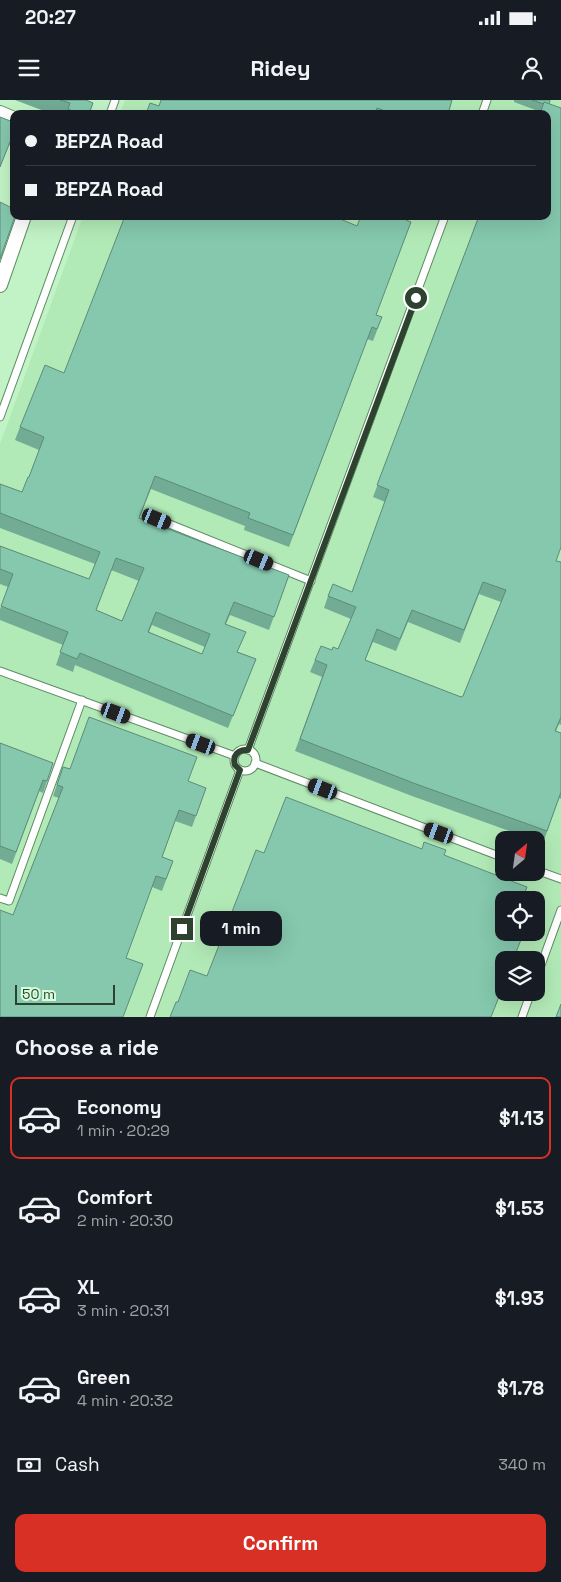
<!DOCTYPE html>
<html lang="en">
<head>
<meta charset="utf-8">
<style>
  :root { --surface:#171b24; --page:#242831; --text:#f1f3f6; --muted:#9ea1a6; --line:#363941; --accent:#d93025 }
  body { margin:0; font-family:"Space Grotesk",sans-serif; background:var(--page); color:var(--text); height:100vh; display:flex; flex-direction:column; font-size:19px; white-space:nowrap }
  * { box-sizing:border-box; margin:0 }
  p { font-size:16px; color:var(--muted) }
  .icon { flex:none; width:28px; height:28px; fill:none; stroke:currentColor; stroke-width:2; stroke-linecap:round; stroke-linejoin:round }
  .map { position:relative; height:917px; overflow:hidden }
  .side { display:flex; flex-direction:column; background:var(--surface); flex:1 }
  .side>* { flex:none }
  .banner { position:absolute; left:10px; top:10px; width:541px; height:110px; border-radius:10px; box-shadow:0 5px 20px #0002; display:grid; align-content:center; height:110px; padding:0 15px; background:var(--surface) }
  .needle { width:32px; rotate:29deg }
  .controls { position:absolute; left:495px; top:731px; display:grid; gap:10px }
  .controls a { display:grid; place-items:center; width:50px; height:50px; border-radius:10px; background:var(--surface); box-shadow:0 5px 20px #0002; font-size:25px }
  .scale { position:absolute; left:15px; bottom:12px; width:100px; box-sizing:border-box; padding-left:5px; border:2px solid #2e4230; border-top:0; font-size:14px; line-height:18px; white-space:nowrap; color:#2e4230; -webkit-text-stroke:4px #d7feda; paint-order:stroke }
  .end { position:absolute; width:22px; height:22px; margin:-11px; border:6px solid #2e4230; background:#fff; box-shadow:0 0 0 2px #fff }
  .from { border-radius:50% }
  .bubble { position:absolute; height:35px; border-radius:10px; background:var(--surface); box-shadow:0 5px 20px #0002; font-size:16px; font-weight:700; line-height:35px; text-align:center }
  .car { position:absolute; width:15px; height:30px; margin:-15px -8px; border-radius:6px; box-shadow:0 0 4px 1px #0007; background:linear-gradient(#222 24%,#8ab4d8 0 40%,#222 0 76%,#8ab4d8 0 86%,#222 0) }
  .banner b { display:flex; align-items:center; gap:18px; height:48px; font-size:19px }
  .banner b+b { border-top:1px solid var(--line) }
  .banner i { width:12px; height:12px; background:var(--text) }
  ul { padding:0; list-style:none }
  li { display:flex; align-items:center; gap:15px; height:82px; margin:0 10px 8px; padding:0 5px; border:2px solid transparent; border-radius:10px }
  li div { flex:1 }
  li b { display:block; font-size:19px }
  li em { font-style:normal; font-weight:700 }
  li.selected { border-color:var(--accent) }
  li>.icon { width:45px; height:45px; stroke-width:1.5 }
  h2 { padding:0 15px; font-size:22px; line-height:60px }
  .pay { display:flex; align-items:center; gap:12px; height:55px; padding:0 15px; font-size:19px }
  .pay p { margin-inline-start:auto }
  .button { display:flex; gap:10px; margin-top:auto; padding:10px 15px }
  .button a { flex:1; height:58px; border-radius:10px; background:var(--accent); color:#fff; font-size:20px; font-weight:700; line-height:58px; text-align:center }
  .status { display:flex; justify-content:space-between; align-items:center; height:35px; padding:0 25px; background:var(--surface); direction:ltr }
  .status svg { height:14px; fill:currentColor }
  header { display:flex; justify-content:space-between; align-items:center; height:65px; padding:0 15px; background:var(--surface); font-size:22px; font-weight:700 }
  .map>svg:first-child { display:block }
  .built { fill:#b2eab7; fill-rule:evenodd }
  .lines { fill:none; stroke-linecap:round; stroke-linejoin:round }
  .service-casing { stroke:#5e8b63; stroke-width:9 }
  .minor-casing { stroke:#5e8b63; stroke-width:16 }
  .service { stroke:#fff; stroke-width:7 }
  .minor { stroke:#fff; stroke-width:14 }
  .wall { fill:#72ac95; fill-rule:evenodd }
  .building { fill:#85c8ad; stroke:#5d8c79; fill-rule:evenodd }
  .route { stroke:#2e4230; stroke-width:6 }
</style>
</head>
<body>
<div class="status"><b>20:27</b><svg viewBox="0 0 49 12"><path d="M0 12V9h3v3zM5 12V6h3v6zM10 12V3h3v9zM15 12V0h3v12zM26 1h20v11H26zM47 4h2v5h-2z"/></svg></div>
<header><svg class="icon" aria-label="menu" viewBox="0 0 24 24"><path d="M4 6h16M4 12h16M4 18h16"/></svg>Ridey<svg class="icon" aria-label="person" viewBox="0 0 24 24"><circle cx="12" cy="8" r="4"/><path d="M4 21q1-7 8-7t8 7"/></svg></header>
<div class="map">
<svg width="561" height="917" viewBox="0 0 561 917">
  <rect width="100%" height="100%" fill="#c2f3c6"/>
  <!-- built -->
  <path class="built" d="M 125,0 L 561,0 L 561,917 L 0,917 L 0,344 L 83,116 L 548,116 L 548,14 L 120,14 ZM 504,740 L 536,740 L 536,772 L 504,772 ZM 504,800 L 536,800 L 536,832 L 504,832 ZM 504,860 L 536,860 L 536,892 L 504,892 Z"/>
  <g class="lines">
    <!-- service casing -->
    <g class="service-casing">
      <g id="service">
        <path d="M 110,14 L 115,0"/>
        <path d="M 482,14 L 487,0"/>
        <path d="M 0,317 L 73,116"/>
        <path d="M 157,419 L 311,481"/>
        <path d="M 0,571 L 235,656"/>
        <circle cx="245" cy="660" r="11"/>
        <path d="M 248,650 L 445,116"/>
        <path d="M 255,663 L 504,758"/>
        <path d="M 536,770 L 561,779"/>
        <path d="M 0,798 L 9,801 L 82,600"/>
        <path d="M 536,879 L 561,810"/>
        <path d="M 150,917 L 240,670"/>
        <path d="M 522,917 L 531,892"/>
      </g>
    </g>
    <!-- minor casing -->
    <g class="minor-casing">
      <g id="minor">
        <path d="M 0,13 L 14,19"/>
        <path d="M 0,185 L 24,116"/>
      </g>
    </g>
    <!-- service -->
    <use href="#service" class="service"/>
    <!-- minor -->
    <use href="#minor" class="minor"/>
  </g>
  <!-- wall -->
  <g class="wall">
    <path d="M 15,0 L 86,0 L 89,14 L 52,14 Z"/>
    <path d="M 452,0 L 448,14 L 146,14 L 159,6 Z"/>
    <path d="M 514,0 L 550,0 L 549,4 L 556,461 L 561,462 L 561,625 L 559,624 L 556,631 L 561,633 L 561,699 L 559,698 L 543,743 L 536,741 L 536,740 L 534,740 L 412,696 L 295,651 L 322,577 L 310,572 L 315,560 L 332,550 L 338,549 L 351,519 L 324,508 L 328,496 L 352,492 L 385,402 L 373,397 L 479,116 L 548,116 L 541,12 L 514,2 ZM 479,494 L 501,502 L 463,596 L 461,597 L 365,560 L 373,542 L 396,551 L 408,522 L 460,543 Z"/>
    <path d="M 14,21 L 14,47 L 9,45 Z"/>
    <path d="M 406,120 L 376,215 L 382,217 L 373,241 L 367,239 L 289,447 L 244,430 L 245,426 L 151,389 L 139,419 L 289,475 L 269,530 L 230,515 L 226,524 L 238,552 L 256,559 L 228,628 L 75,565 L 73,572 L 56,565 L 63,545 L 0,520 L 0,509 L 8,487 L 0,484 L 0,446 L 89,479 L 95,464 L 0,428 L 0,384 L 22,392 L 29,377 L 39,350 L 15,340 L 20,327 L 64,273 L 357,126 ZM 111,470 L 139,481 L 122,521 L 96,510 ZM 152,525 L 205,547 L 202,554 L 149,532 Z"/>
    <path d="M 0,643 L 53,663 L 43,693 L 39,691 L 12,764 L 0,759 Z"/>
    <path d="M 63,667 L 70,669 L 188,682 L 206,688 L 192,727 L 175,721 L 162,757 L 173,761 L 162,791 L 152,787 L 13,815 L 59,698 L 53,696 Z"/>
  </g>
  <!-- building -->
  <g class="building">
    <path d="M 60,0 L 86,0 L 93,3 L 89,14 L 79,14 L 68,9 L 70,3 Z"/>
    <path d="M 161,0 L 452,0 L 448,14 L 393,14 L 377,8 L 375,14 L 146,14 L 150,3 L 159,6 Z"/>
    <path d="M 532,0 L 550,0 L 549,4 L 544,2 L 544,4 Z"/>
    <path d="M 544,2 L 561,8 L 561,447 L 556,461 L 561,462 L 561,617 L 555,631 L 561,633 L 561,692 L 547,731 L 416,684 L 300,639 L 327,565 L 315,560 L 321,546 L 332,550 L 333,547 L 338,549 L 356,507 L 328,496 L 333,484 L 352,492 L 389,390 L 377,385 L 479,116 L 548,116 L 548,14 L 540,14 ZM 483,482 L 506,490 L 463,596 L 461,597 L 365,560 L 377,529 L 400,539 L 412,510 L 464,530 Z"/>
    <path d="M 0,17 L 13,22 L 14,21 L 14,37 L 12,37 L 0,67 Z"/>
    <path d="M 0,102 L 14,109 L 14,116 L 15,116 L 0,159 Z"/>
    <path d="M 125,116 L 333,116 L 357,126 L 361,116 L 407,116 L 406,120 L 411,122 L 376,215 L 382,217 L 377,229 L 372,227 L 293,435 L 248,418 L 250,413 L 155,376 L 139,418 L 289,475 L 274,517 L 234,502 L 225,524 L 246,532 L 237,552 L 256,559 L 233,616 L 80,553 L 77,559 L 60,552 L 68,532 L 1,506 L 13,474 L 0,469 L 0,446 L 89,479 L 100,452 L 0,413 L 0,384 L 22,392 L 28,377 L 29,377 L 44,337 L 20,327 L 45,265 L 64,273 ZM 116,458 L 144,468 L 122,521 L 96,510 ZM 156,512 L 210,534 L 202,554 L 148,532 Z"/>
    <path d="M 89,617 L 197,657 L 188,681 L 206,688 L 196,716 L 179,710 L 162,757 L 173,761 L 166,779 L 156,776 L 126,858 L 143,864 L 123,917 L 0,917 L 0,810 L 13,815 L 63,687 L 57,685 L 63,667 L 70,669 Z"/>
    <path d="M 0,643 L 53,663 L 47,681 L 43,680 L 16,752 L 0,746 Z"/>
    <path d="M 286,697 L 422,749 L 424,742 L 446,750 L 444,755 L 527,787 L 524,795 L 536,800 L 504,800 L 504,832 L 524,832 L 513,860 L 504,860 L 504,884 L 491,917 L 170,917 L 176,902 L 178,902 L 190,870 L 207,876 L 256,750 L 264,753 Z"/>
    <path d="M 561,904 L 561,917 L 556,917 Z"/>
  </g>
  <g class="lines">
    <!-- route -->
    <path class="route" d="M 182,829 L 240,670 L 235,665 C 232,656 238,649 248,650 L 416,198"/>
  </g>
</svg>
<div class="controls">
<a><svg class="needle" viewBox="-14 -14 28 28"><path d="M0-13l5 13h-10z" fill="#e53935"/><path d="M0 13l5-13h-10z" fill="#9ea1a6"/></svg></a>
<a><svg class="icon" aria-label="locate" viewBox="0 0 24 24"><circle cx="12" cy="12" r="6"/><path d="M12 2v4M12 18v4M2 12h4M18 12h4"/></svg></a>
<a><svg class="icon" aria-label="layers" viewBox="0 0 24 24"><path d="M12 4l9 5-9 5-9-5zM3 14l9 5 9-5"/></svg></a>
</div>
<div class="scale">50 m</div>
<i class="end from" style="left:416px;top:198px"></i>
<i class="end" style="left:182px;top:829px"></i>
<div class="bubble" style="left:200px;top:811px;width:82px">1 min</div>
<i class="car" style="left:157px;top:419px;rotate:112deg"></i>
<i class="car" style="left:259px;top:460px;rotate:112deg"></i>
<i class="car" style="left:116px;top:613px;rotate:110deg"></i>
<i class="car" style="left:201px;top:644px;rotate:290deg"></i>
<i class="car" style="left:323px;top:689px;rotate:291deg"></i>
<i class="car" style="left:439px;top:733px;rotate:290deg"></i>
<div class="banner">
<b><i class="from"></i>BEPZA Road</b>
<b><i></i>BEPZA Road</b>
</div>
</div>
<section class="side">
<h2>Choose a ride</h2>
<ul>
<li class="selected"><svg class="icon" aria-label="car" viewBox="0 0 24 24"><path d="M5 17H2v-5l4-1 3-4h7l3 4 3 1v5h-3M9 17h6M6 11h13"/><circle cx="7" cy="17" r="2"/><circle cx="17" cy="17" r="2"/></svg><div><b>Economy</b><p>1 min · 20:29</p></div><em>$1.13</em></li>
<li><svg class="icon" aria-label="car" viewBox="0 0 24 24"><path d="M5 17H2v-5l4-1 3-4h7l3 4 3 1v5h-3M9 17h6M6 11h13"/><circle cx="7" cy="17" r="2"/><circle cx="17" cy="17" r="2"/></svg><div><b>Comfort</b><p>2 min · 20:30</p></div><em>$1.53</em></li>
<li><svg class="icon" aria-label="car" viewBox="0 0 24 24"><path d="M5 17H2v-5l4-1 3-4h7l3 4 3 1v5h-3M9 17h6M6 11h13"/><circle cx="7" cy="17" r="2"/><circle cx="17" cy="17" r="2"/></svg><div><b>XL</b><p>3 min · 20:31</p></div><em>$1.93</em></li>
<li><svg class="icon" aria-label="car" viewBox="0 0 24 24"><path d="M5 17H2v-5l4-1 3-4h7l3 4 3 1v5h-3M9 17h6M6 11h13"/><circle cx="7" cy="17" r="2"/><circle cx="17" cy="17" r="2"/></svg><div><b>Green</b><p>4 min · 20:32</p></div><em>$1.78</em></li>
</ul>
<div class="pay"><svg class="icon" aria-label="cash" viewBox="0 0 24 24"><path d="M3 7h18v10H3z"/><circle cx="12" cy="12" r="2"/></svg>Cash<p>340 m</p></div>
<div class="button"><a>Confirm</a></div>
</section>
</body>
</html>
